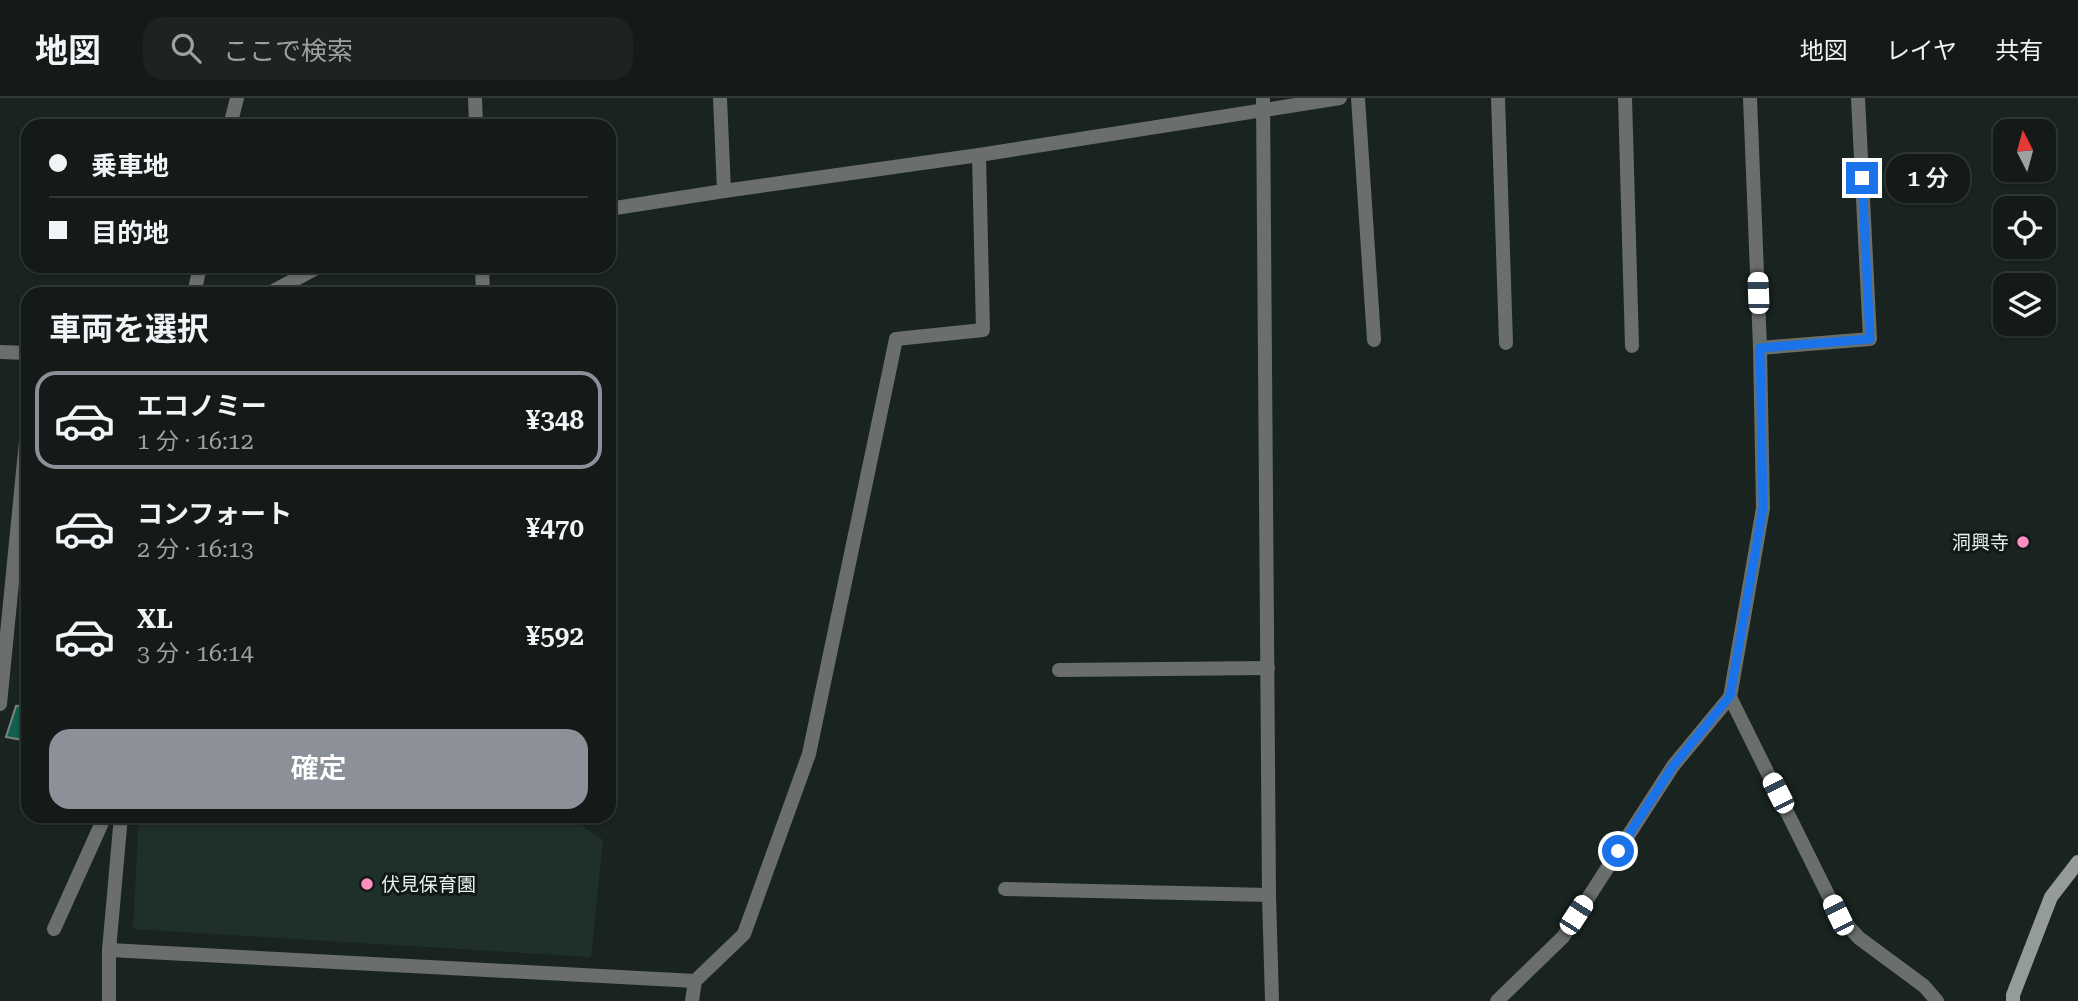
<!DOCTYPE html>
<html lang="ja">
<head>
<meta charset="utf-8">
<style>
  :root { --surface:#131a18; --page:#1c2321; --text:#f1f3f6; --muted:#9da1a2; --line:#323837; --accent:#8c9099 }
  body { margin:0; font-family:"Roboto Serif","Noto Sans JP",serif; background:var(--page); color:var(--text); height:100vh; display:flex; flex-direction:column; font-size:26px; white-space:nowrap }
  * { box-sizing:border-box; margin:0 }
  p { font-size:23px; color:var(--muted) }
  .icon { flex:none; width:38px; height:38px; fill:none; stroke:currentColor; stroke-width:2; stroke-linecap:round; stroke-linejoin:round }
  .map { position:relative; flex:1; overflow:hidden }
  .sheet { position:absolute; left:21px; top:189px; width:595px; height:536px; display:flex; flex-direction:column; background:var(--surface); border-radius:21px; box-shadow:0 2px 5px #0004,0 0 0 2px var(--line) }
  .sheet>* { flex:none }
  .banner { position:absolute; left:21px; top:21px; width:595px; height:154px; border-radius:21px; box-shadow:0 2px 5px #0004,0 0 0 2px var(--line); display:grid; align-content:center; height:154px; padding:0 28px; background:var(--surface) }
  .needle { width:46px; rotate:354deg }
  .tools { position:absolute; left:1993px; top:21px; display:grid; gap:14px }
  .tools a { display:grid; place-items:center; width:63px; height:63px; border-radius:14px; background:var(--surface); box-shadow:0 2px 5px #0004,0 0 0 2px var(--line); font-size:35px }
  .end { position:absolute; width:32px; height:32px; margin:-16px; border:9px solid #1a73e8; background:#fff; box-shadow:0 0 0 4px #fff }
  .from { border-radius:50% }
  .bubble { position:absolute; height:49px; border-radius:21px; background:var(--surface); box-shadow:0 2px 5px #0004,0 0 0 2px var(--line); font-size:23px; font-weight:600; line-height:49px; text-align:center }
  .car { position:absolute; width:21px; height:42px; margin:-21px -10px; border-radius:9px; box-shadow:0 0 5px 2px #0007; background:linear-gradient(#fff 24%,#345 0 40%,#fff 0 76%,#345 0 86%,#fff 0) }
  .banner b { display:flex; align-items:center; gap:24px; height:66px; font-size:26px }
  .banner b+b { border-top:2px solid var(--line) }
  .banner i { width:18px; height:18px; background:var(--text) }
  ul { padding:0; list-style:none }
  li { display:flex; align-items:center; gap:21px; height:98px; margin:0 14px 10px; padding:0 14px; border:4px solid transparent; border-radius:21px }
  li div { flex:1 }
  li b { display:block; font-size:26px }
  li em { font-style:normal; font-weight:600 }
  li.current { border-color:var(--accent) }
  li>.icon { width:63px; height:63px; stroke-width:1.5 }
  h2 { padding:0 28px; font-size:32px; line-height:84px }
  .cta { display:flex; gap:14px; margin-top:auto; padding:14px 28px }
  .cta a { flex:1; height:80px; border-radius:21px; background:var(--accent); color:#fff; font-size:28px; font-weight:600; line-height:80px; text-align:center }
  header { display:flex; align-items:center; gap:42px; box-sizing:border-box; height:98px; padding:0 35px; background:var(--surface); border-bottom:2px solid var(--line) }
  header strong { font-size:33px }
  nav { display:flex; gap:38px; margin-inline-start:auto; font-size:24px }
  .search { width:490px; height:63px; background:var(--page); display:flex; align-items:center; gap:18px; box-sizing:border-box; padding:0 24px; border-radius:21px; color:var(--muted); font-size:26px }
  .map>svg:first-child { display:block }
  .built { fill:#1f302b }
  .building { fill:#135e4c; stroke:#798480; stroke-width:2 }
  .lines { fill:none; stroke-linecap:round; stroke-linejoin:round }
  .lane { stroke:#6a6e6d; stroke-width:14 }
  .street { stroke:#6a6e6d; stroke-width:14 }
  .secondary { stroke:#949b99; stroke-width:14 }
  .route { stroke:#1a73e8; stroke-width:9 }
  .poi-dot { fill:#fd8ec0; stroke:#101916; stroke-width:2.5 }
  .labels { text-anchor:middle; stroke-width:6; stroke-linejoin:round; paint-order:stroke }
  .poi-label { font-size:19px; fill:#e9f0ed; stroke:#101916; text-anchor:end }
</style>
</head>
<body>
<header>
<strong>地図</strong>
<div class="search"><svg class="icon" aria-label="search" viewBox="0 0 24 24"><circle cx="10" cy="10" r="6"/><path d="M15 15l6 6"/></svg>ここで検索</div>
<nav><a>地図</a><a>レイヤ</a><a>共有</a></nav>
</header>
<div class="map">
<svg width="2078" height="903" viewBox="0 0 2078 903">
  <rect width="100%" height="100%" fill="#192320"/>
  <!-- built -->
  <path class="built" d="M 139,718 L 568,718 L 603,742 L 591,859 L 133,831 Z"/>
  <!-- building -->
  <path class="building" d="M 28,607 L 28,643 L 6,639 L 16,608 Z"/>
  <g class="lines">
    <!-- lane -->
    <g class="lane">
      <path d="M 720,0 L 724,93"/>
      <path d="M 1358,0 L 1374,242"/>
      <path d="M 1498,0 L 1506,245"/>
      <path d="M 1625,0 L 1632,248"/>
      <path d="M 1760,250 L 1870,241 L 1858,0"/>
      <path d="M 0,606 L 28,323"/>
    </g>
    <!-- street -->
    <g class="street">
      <path d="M 475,0 L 476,28"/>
      <path d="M 1263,0 L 1269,797 L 1272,903"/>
      <path d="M 230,28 L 237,0"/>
      <path d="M 609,111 L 724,93 L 979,57 L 1340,0"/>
      <path d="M 482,168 L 483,196"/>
      <path d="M 194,196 L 200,168"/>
      <path d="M 268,196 L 320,168"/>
      <path d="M 0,254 L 28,255"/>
      <path d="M 1059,572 L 1268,570"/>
      <path d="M 1730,599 L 1838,817 L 1859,840 L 1924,888 L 1937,903"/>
      <path d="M 1005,791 L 1269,797"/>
      <path d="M 54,831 L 105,718"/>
      <path d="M 109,852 L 695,883"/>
      <path d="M 109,903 L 109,852 L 121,718"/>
      <path d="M 692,903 L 695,883 L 744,836 L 809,656 L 896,241 L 983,232 L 979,57"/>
      <path d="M 1497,903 L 1563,839 L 1673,668 L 1730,599 L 1763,410 L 1760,250 L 1750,0"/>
    </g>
    <!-- secondary -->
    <path class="secondary" d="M 2013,903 L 2013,897 L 2051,799 L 2078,764"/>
  </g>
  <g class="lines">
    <!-- route -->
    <path class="route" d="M 1618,753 L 1673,668 L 1730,598 L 1763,410 L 1760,250 L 1870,241 L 1862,80"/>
  </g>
  <!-- markers -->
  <g class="poi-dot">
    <circle cx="2023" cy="444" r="7"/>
    <circle cx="367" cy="786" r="7"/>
  </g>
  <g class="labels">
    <!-- poi labels -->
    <g class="poi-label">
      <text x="2009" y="451">洞興寺</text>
      <text x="381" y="793" text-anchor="start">伏見保育園</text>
    </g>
  </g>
</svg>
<div class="tools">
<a><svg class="needle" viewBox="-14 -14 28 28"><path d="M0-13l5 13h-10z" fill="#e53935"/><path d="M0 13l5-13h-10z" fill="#9da1a2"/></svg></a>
<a><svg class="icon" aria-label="locate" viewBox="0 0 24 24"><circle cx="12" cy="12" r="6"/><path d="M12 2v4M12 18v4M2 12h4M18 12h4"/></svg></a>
<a><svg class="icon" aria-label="layers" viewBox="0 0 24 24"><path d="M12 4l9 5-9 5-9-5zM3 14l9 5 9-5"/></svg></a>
</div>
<i class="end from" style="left:1618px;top:753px"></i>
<i class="end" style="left:1862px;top:80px"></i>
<div class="bubble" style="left:1886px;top:56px;width:84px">1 分</div>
<i class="car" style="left:1758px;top:195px;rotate:358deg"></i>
<i class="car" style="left:1778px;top:695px;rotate:333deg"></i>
<i class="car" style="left:1576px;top:817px;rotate:33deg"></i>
<i class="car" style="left:1838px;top:817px;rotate:334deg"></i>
<div class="banner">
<b><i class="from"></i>乗車地</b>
<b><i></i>目的地</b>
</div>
<section class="sheet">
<h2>車両を選択</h2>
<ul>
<li class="current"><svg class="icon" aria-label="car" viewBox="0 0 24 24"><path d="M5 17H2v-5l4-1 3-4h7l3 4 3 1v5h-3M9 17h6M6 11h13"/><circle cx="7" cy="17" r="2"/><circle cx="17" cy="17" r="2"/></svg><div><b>エコノミー</b><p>1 分 · 16:12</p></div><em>¥348</em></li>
<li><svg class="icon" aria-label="car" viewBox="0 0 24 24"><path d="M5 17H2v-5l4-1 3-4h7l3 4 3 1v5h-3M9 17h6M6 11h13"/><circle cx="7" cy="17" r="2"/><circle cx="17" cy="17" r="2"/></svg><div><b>コンフォート</b><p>2 分 · 16:13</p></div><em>¥470</em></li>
<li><svg class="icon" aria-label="car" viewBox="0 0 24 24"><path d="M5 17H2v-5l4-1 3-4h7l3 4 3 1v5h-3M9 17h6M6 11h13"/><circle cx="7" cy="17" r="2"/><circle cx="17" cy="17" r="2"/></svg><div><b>XL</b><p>3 分 · 16:14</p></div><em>¥592</em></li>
</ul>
<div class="cta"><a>確定</a></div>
</section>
</div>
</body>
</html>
